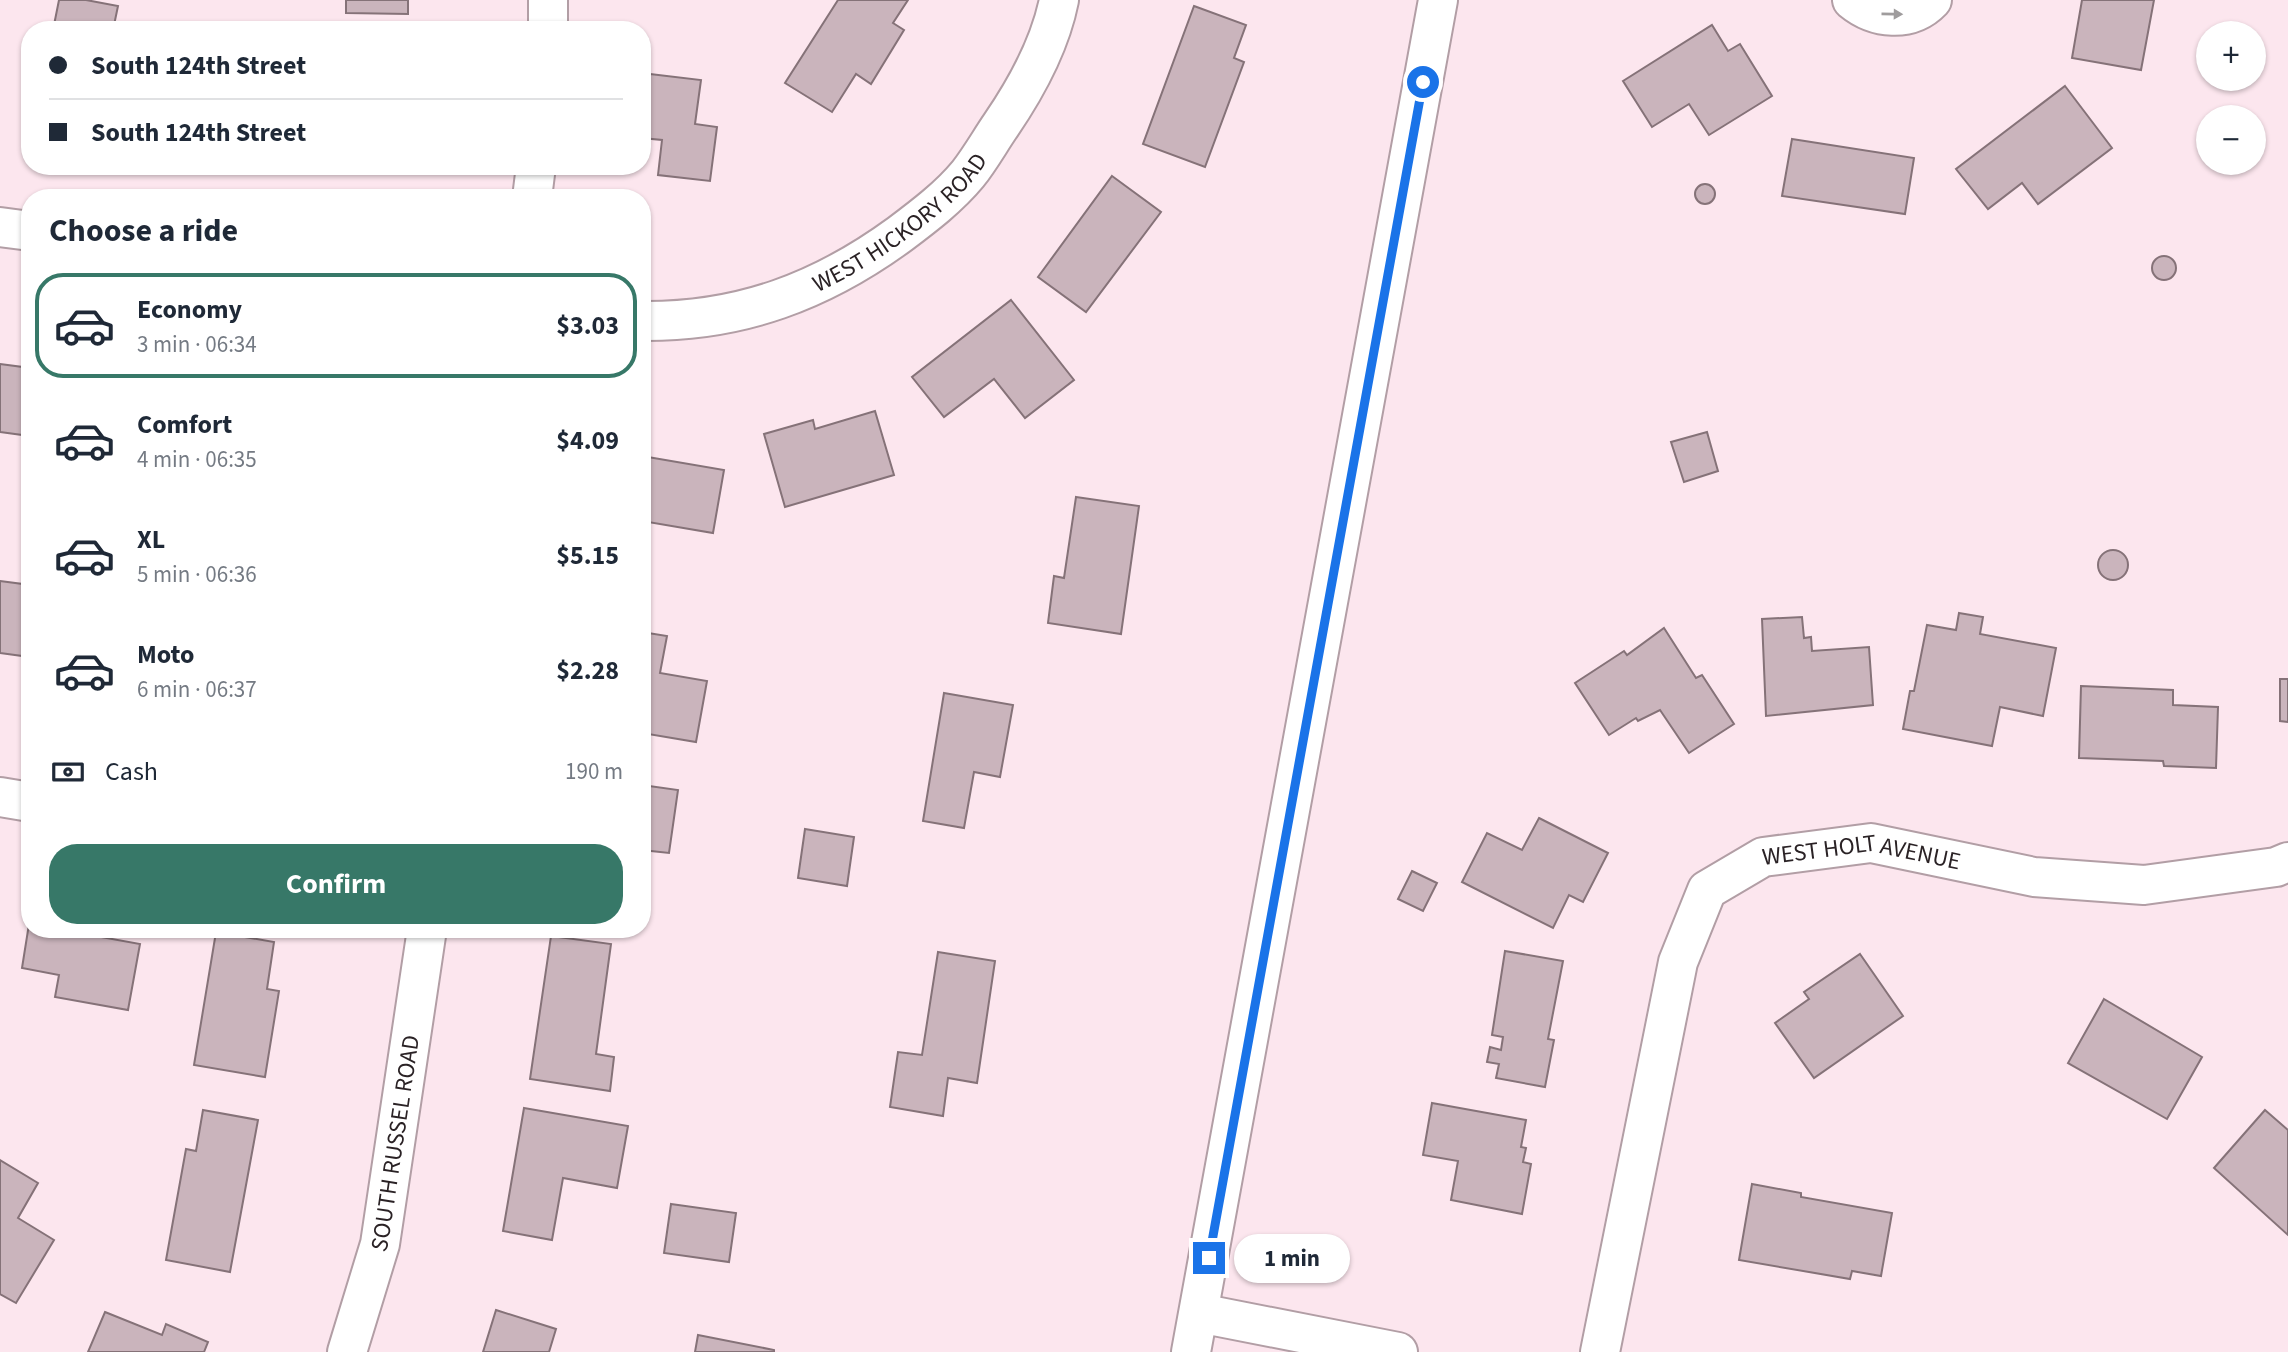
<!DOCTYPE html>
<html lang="en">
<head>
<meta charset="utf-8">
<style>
  :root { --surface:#fff; --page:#f6f6f7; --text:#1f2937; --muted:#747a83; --line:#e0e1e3; --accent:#377868 }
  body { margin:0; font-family:"Source Sans 3",sans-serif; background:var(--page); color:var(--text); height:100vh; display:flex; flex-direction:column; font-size:26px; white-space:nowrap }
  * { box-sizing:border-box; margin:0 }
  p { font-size:23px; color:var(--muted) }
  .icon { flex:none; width:38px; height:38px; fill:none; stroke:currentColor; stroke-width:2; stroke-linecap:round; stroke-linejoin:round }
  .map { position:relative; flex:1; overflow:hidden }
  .drawer { position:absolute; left:21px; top:189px; width:630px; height:749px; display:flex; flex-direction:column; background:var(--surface); border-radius:28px; box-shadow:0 2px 5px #0004 }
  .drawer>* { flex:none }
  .guide { position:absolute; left:21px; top:21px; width:630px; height:154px; border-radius:28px; box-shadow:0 2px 5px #0004; display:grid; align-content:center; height:154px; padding:0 28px; background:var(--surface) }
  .controls { position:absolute; left:2196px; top:21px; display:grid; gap:14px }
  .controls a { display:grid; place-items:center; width:70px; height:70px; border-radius:50%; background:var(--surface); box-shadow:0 2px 5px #0004; font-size:35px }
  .end { position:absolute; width:32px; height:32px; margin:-16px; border:9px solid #1a73e8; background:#fff; box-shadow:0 0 0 4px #fff }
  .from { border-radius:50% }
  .bubble { position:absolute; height:49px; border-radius:24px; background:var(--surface); box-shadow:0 2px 5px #0004; font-size:23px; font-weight:700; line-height:49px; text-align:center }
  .guide b { display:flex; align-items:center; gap:24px; height:66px; font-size:26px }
  .guide b+b { border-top:2px solid var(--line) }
  .guide i { width:18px; height:18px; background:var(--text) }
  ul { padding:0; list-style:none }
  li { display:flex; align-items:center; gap:21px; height:105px; margin:0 14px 10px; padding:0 14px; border:4px solid transparent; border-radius:28px }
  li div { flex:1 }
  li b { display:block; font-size:26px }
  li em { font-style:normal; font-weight:700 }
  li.selected { border-color:var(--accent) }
  li>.icon { width:63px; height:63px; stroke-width:1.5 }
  h2 { padding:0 28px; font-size:32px; line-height:84px }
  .pay { display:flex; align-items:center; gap:18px; height:77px; padding:0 28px; font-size:26px }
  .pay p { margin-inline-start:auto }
  .button { display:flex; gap:14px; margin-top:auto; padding:14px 28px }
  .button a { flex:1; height:80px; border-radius:28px; background:var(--accent); color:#fff; font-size:28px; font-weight:700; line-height:80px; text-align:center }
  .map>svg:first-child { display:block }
  .building { fill:#cab4bc; stroke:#857278; stroke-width:2 }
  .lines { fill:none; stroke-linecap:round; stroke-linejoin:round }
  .minor-casing { stroke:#b29ea5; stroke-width:42 }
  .tertiary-casing { stroke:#b29ea5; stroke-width:42 }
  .minor { stroke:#fff; stroke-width:38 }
  .tertiary { stroke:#fff; stroke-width:38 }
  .oneway { fill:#9f9c9d }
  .route { stroke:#1a73e8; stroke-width:9 }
  .labels { text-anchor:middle; stroke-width:5; stroke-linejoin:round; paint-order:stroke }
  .street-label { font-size:24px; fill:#2a2225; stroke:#fff }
</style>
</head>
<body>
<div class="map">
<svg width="2288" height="1352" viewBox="0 0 2288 1352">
  <rect width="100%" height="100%" fill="#fce6ee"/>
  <!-- building -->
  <g class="building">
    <path d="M 59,0 L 86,0 L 118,6 L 113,30 L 53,30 Z"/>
    <path d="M 346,0 L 408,0 L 408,14 L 346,13 Z"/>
    <path d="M 838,0 L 908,0 L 893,23 L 904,30 L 871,84 L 856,74 L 832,112 L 785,83 Z"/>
    <path d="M 2082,0 L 2154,0 L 2141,70 L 2072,58 Z"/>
    <path d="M 1194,6 L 1246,25 L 1234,58 L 1244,62 L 1205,167 L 1143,144 Z"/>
    <path d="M 1712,25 L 1728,51 L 1740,44 L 1772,96 L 1709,135 L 1689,104 L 1652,127 L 1623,81 Z"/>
    <path d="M 650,74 L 701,80 L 695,124 L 717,127 L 710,181 L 658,175 L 662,140 L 642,138 Z"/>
    <path d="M 2065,86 L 2112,148 L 2038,204 L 2022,183 L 1988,209 L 1956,169 Z"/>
    <path d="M 1792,139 L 1914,158 L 1905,214 L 1782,196 Z"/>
    <path d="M 1112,176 L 1161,212 L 1086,312 L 1038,277 Z"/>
    <circle cx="1705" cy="194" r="10"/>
    <circle cx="2164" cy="268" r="12"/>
    <path d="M 1011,300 L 1074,380 L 1025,418 L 994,379 L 944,417 L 912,377 Z"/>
    <path d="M 0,364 L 30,368 L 30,436 L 0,432 Z"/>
    <path d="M 875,411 L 894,475 L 785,507 L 764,434 L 813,420 L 815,429 Z"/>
    <path d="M 1707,432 L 1718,471 L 1684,482 L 1671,442 Z"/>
    <path d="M 642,456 L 724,470 L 713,533 L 642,521 Z"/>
    <path d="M 1076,497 L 1139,506 L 1121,634 L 1048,623 L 1054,576 L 1064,578 Z"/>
    <circle cx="2113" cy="565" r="15"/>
    <path d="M 0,581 L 30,585 L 30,657 L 0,653 Z"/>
    <path d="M 1959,613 L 1983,617 L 1980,634 L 2056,648 L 2043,716 L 2000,707 L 1992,746 L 1903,729 L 1910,691 L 1914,691 L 1927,625 L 1956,630 Z"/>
    <path d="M 1802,617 L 1804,638 L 1811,637 L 1812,651 L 1869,647 L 1873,705 L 1766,716 L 1762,619 Z"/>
    <path d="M 1664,628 L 1696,678 L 1702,675 L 1734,724 L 1689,753 L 1660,710 L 1638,721 L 1636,718 L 1609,735 L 1575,683 L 1624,651 L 1627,655 Z"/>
    <path d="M 642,632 L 667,636 L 660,673 L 707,681 L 696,742 L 642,733 Z"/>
    <path d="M 2280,679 L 2288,679 L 2288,722 L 2280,721 Z"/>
    <path d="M 2081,686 L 2173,690 L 2173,705 L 2218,707 L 2216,768 L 2164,766 L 2163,761 L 2079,758 Z"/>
    <path d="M 944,693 L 1013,705 L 1000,777 L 974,772 L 964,828 L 923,821 Z"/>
    <path d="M 642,785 L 678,790 L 669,853 L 642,850 Z"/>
    <path d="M 1539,818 L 1608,853 L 1583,902 L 1569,895 L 1553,928 L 1462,882 L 1487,833 L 1522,850 Z"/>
    <path d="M 805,829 L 854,837 L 847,886 L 798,878 Z"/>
    <path d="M 1412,871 L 1437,883 L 1423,911 L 1398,899 Z"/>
    <path d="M 29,924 L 30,929 L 57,929 L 140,944 L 128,1010 L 55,997 L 59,975 L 22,968 Z"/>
    <path d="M 216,932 L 274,942 L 267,989 L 279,991 L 265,1077 L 194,1065 Z"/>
    <path d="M 551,936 L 611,944 L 596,1054 L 614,1057 L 610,1091 L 530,1079 Z"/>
    <path d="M 1505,951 L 1563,961 L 1548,1039 L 1554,1040 L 1545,1087 L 1496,1078 L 1499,1064 L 1487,1062 L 1490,1047 L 1501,1050 L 1503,1037 L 1492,1035 Z"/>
    <path d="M 938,952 L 995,961 L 977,1083 L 948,1078 L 943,1116 L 890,1107 L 898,1052 L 922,1055 Z"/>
    <path d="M 1860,954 L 1903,1016 L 1814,1078 L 1775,1023 L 1809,999 L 1804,992 Z"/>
    <path d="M 2104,999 L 2202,1057 L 2167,1119 L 2068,1063 Z"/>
    <path d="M 1432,1103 L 1526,1120 L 1521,1147 L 1526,1148 L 1523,1162 L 1531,1164 L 1522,1214 L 1451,1200 L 1458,1161 L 1423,1155 Z"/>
    <path d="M 524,1108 L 628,1126 L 617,1188 L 563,1178 L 552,1240 L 503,1231 Z"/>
    <path d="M 203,1110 L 258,1120 L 230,1272 L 166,1260 L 186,1149 L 196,1151 Z"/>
    <path d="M 2265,1110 L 2288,1130 L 2288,1235 L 2214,1168 Z"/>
    <path d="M 0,1160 L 38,1183 L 18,1218 L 54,1240 L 16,1303 L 0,1294 Z"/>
    <path d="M 1752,1184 L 1801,1193 L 1801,1197 L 1892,1213 L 1881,1276 L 1852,1271 L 1850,1279 L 1739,1260 Z"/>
    <path d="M 671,1204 L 736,1213 L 729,1262 L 664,1253 Z"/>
    <path d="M 496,1310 L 556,1329 L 549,1352 L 483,1352 Z"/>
    <path d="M 105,1312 L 162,1335 L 166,1324 L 208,1342 L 204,1352 L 88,1352 Z"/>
    <path d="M 698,1335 L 774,1350 L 774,1352 L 695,1352 Z"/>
  </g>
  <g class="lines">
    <!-- minor casing -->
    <g class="minor-casing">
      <g id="minor">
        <path d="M 548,0 L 548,30"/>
        <path d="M 1852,0 C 1875,19 1910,23 1932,0"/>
        <path d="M 532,198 L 536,166"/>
        <path d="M 0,227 L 30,231"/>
        <path id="s1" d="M 642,321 C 741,322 822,291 900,234 C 924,216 949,197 968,174 C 980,159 990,141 1001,125 C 1027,87 1050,45 1059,0"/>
        <path d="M 0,797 L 30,802"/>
        <path d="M 1199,1313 L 1398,1352"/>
        <path id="s2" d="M 347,1352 L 380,1244 L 427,929"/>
        <path id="s3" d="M 1600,1352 L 1678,962 L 1707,890 L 1763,857 L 1871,843 L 2034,877 L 2144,885 L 2276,867 L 2288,862"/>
      </g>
    </g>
    <!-- tertiary casing -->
    <g class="tertiary-casing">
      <path id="tertiary" d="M 1191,1352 L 1438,0"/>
    </g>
    <!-- minor -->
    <use href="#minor" class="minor"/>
    <!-- tertiary -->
    <use href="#tertiary" class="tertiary"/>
  </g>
  <!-- one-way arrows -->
  <defs><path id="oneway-solid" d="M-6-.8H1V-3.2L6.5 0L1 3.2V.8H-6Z" transform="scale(1.75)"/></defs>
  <use class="oneway" href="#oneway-solid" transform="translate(1892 14) rotate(1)"/>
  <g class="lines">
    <!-- route -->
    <path class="route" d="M 1209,1258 L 1423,82"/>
  </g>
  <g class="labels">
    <!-- street labels -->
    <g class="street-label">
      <text dy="8" stroke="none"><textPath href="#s1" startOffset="284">WEST HICKORY ROAD</textPath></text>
      <text dy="8" stroke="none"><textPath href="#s3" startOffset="640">WEST HOLT AVENUE</textPath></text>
      <text dy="8" stroke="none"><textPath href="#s2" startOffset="215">SOUTH RUSSEL ROAD</textPath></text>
    </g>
  </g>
</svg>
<div class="controls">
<a>+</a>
<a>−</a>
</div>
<i class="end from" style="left:1423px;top:82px"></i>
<i class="end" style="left:1209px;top:1258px"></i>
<div class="bubble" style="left:1234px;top:1234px;width:116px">1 min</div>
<div class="guide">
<b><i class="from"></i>South 124th Street</b>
<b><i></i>South 124th Street</b>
</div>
<section class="drawer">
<h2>Choose a ride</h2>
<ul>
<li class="selected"><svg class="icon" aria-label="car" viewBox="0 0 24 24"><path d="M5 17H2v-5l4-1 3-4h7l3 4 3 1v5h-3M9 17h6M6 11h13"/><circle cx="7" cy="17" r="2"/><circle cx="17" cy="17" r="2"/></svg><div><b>Economy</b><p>3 min · 06:34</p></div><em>$3.03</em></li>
<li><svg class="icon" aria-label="car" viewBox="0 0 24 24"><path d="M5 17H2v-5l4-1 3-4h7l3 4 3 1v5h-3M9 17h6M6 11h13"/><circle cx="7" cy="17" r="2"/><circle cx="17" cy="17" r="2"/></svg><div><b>Comfort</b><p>4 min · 06:35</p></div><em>$4.09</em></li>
<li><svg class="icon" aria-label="car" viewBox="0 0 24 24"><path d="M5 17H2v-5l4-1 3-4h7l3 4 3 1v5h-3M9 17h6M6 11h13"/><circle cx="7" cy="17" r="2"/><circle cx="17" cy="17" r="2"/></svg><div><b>XL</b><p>5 min · 06:36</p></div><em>$5.15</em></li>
<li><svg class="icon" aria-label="car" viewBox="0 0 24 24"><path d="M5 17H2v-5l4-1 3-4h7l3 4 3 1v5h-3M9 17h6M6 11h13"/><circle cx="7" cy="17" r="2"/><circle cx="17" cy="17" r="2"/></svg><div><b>Moto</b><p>6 min · 06:37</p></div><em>$2.28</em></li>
</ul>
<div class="pay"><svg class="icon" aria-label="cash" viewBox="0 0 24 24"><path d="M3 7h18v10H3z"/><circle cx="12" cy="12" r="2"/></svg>Cash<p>190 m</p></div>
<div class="button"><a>Confirm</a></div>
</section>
</div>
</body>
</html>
